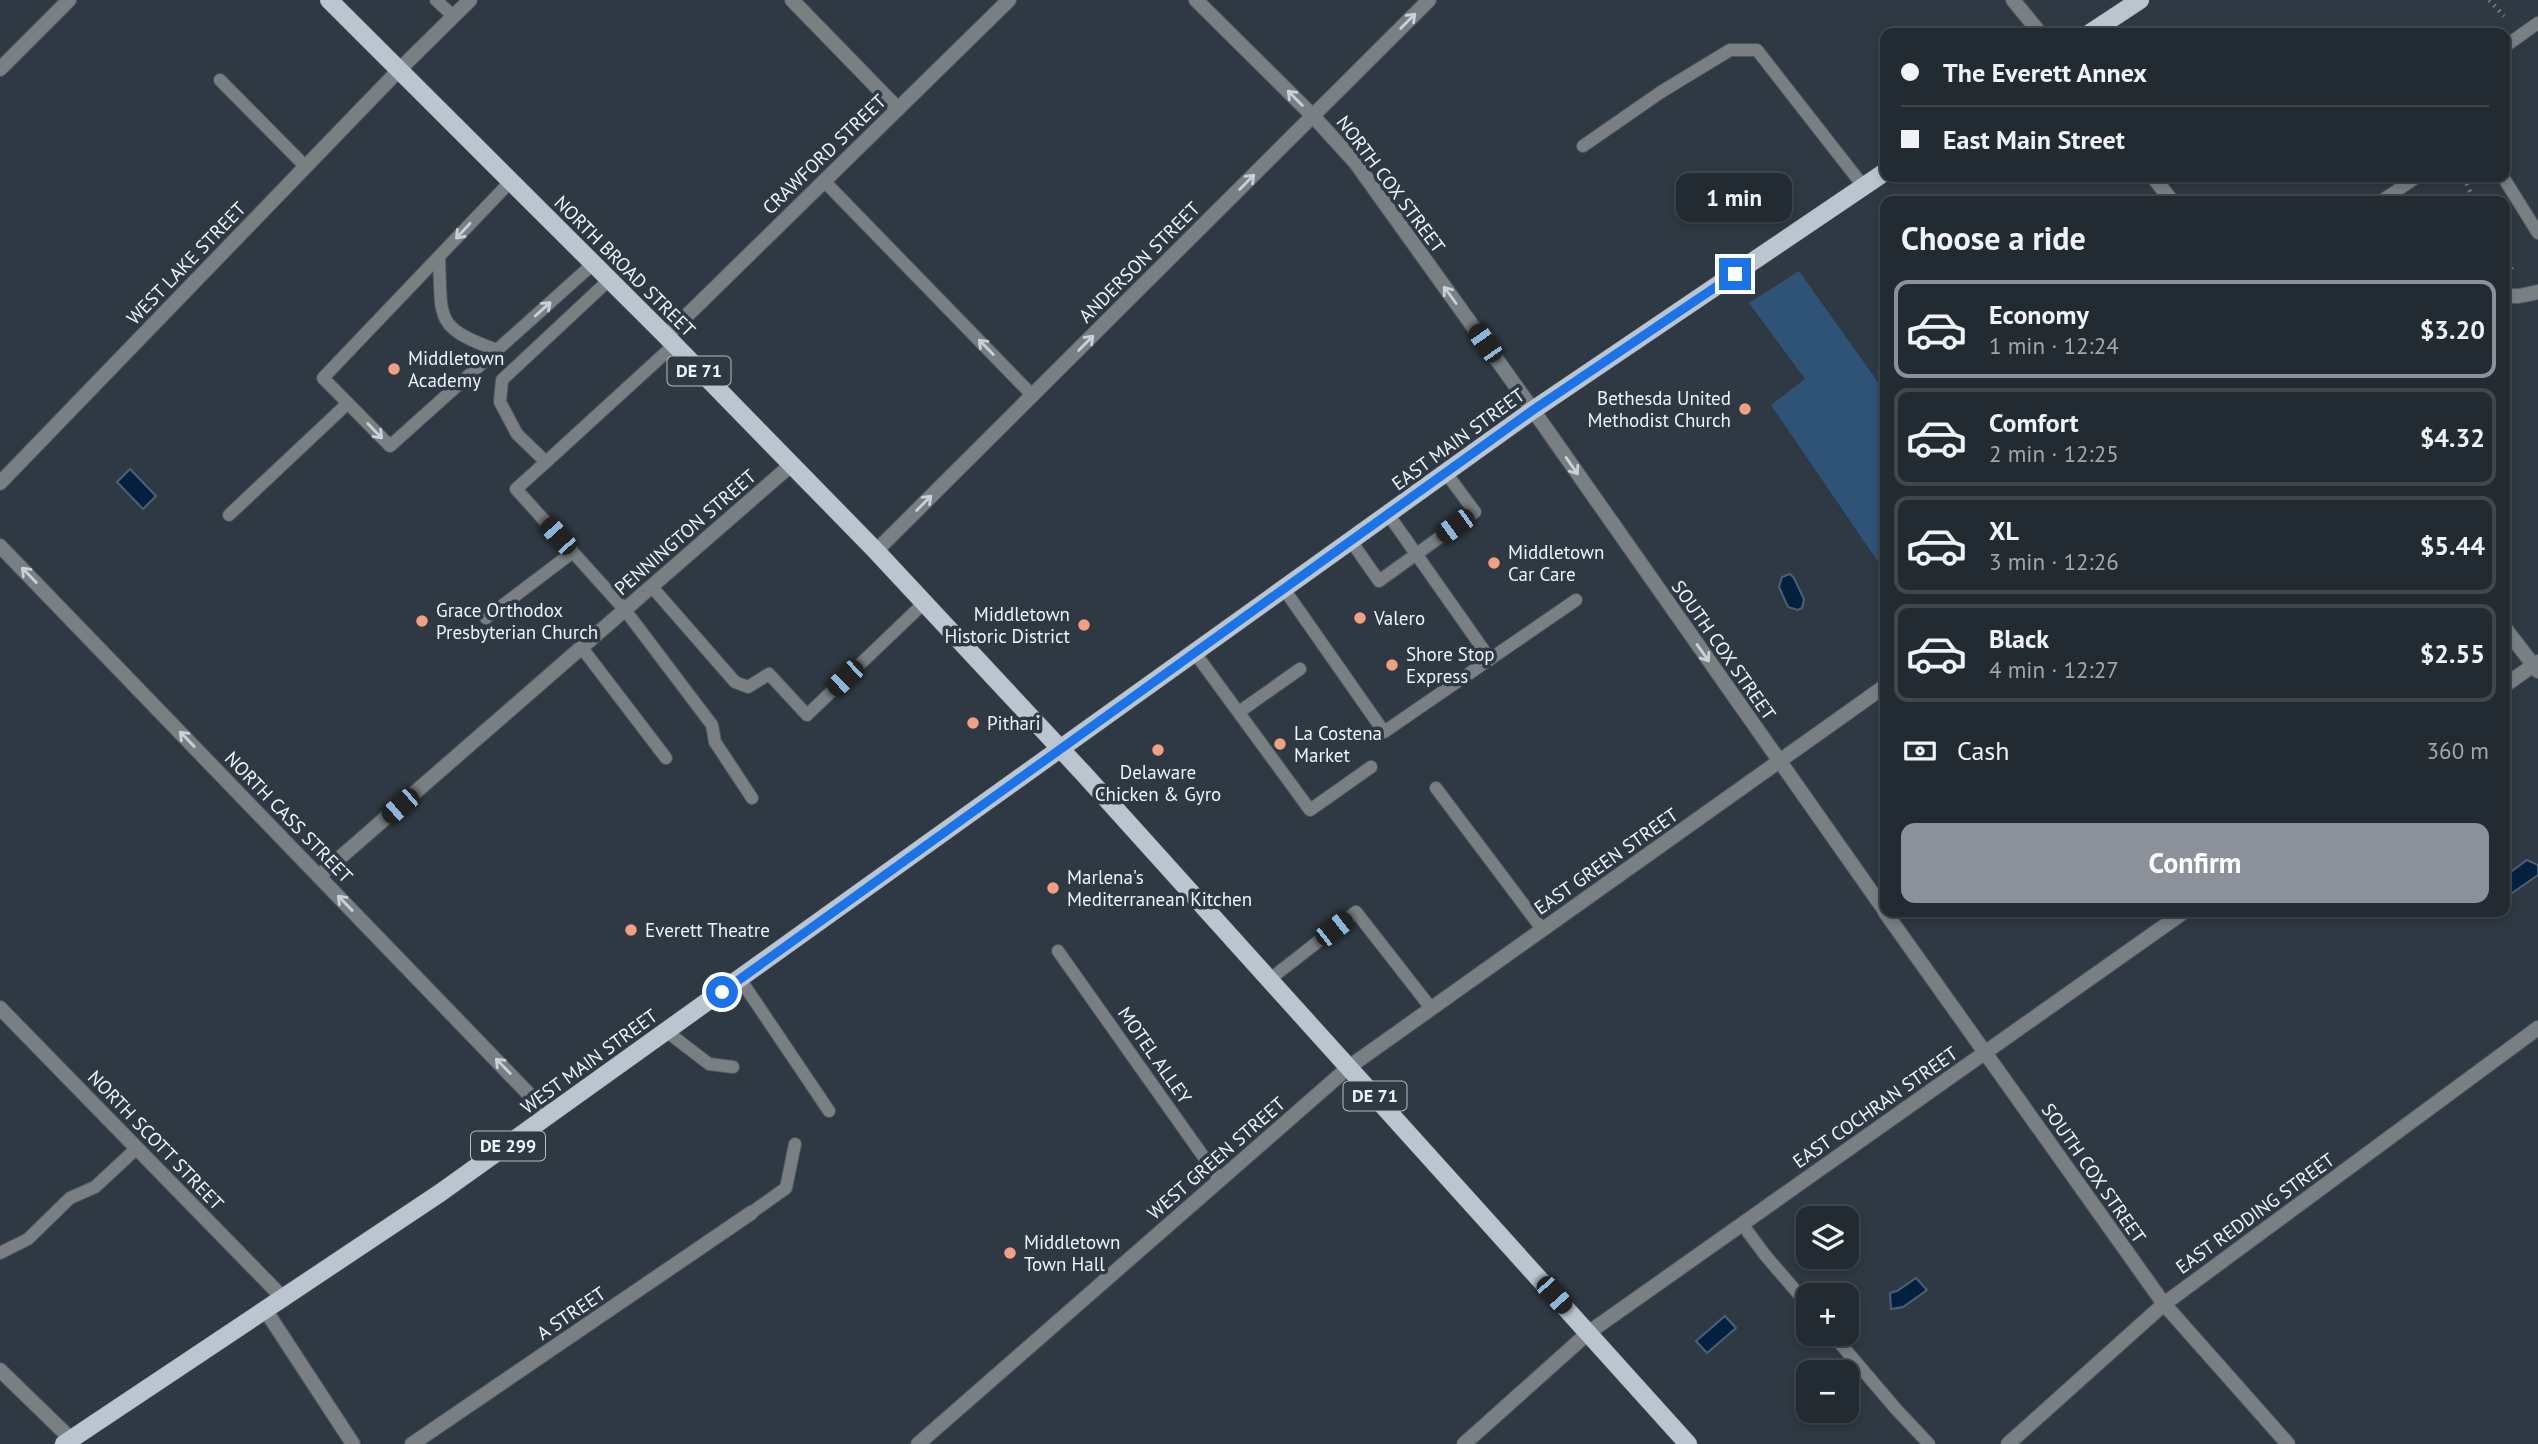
<!DOCTYPE html>
<html lang="en">
<head>
<meta charset="utf-8">
<style>
  :root { --surface:#232b32; --page:#2f373e; --text:#f1f3f6; --muted:#a3a7ac; --line:#40474d; --accent:#8c9099 }
  body { margin:0; font-family:"PT Sans",sans-serif; background:var(--page); color:var(--text); height:100vh; display:flex; flex-direction:column; font-size:26px; white-space:nowrap }
  * { box-sizing:border-box; margin:0 }
  p { font-size:23px; color:var(--muted) }
  .icon { flex:none; width:38px; height:38px; fill:none; stroke:currentColor; stroke-width:2; stroke-linecap:round; stroke-linejoin:round }
  .map { position:relative; flex:1; overflow:hidden }
  .side { position:absolute; left:1880px; top:196px; width:630px; height:721px; display:flex; flex-direction:column; background:var(--surface); border-radius:14px; box-shadow:0 4px 10px #0003,0 0 0 2px var(--line) }
  .side>* { flex:none }
  .banner { position:absolute; left:1880px; top:28px; width:630px; height:154px; border-radius:14px; box-shadow:0 4px 10px #0003,0 0 0 2px var(--line); display:grid; align-content:center; height:154px; padding:0 21px; background:var(--surface) }
  .buttons { position:absolute; left:1796px; top:1206px; display:grid; gap:14px }
  .buttons a { display:grid; place-items:center; width:63px; height:63px; border-radius:14px; background:var(--surface); box-shadow:0 4px 10px #0003,0 0 0 2px var(--line); font-size:35px }
  .end { position:absolute; width:32px; height:32px; margin:-16px; border:9px solid #1a73e8; background:#fff; box-shadow:0 0 0 4px #fff }
  .from { border-radius:50% }
  .bubble { position:absolute; height:49px; border-radius:14px; background:var(--surface); box-shadow:0 4px 10px #0003,0 0 0 2px var(--line); font-size:23px; font-weight:600; line-height:49px; text-align:center }
  .car { position:absolute; width:21px; height:42px; margin:-21px -10px; border-radius:9px; box-shadow:0 0 5px 2px #0007; background:linear-gradient(#222 24%,#8ab4d8 0 40%,#222 0 76%,#8ab4d8 0 86%,#222 0) }
  .banner b { display:flex; align-items:center; gap:24px; height:66px; font-size:26px }
  .banner b+b { border-top:2px solid var(--line) }
  .banner i { width:18px; height:18px; background:var(--text) }
  ul { padding:0; list-style:none }
  li { display:flex; align-items:center; gap:21px; height:98px; margin:0 14px 10px; padding:0 7px; border:4px solid var(--line); border-radius:14px }
  li div { flex:1 }
  li b { display:block; font-size:26px }
  li em { font-style:normal; font-weight:600 }
  li.current { border-color:var(--accent) }
  li>.icon { width:63px; height:63px; stroke-width:1.5 }
  h2 { padding:0 21px; font-size:32px; line-height:84px }
  .pay { display:flex; align-items:center; gap:18px; height:77px; padding:0 21px; font-size:26px }
  .pay p { margin-inline-start:auto }
  .cta { display:flex; gap:14px; margin-top:auto; padding:14px 21px }
  .cta a { flex:1; height:80px; border-radius:14px; background:var(--accent); color:#fff; font-size:28px; font-weight:600; line-height:80px; text-align:center }
  .map>svg:first-child { display:block }
  .green { fill:#2f5277 }
  .water { fill:#03213e; stroke:#4a6077; stroke-width:2 }
  .lines { fill:none; stroke-linecap:round; stroke-linejoin:round }
  .service-casing { stroke:#4e5760; stroke-width:14 }
  .minor-casing { stroke:#4e5760; stroke-width:16 }
  .primary-casing { stroke:#4e5760; stroke-width:19 }
  .path { stroke:#6e7780; stroke-width:4.5; stroke-dasharray:2 5; stroke-linecap:butt }
  .service { stroke:#7a7f84; stroke-width:12 }
  .minor { stroke:#7a7f84; stroke-width:14 }
  .primary { stroke:#bbc5d0; stroke-width:18 }
  .oneway { stroke:#cbd1d7 }
  .route { stroke:#1a73e8; stroke-width:9 }
  .poi-dot { fill:#f2a081; stroke:#2f3943; stroke-width:2.5 }
  .labels { text-anchor:middle; stroke-width:7; stroke-linejoin:round; paint-order:stroke }
  .shield { fill:#2f3943; stroke:#b5bcc4; stroke-width:2 }
  .shield-label { font-size:18px; font-weight:bold; fill:#eef4fb }
  .street-label { font-size:19px; fill:#eef4fb; stroke:#2f3943 }
  .poi-label { font-size:19px; fill:#eef4fb; stroke:#2f3943; text-anchor:start }
</style>
</head>
<body>
<div class="map">
<svg width="2538" height="1444" viewBox="0 0 2538 1444">
  <rect width="100%" height="100%" fill="#2f3943"/>
  <!-- green -->
  <path class="green" d="M 1799,271 L 1885,392 L 1885,572 L 1771,405 L 1805,379 L 1749,303 Z"/>
  <!-- water -->
  <g class="water">
    <path d="M 130,469 L 156,496 L 143,509 L 117,482 Z"/>
    <path d="M 1790,574 L 1794,578 L 1804,599 L 1802,608 L 1798,610 L 1788,607 L 1779,587 L 1782,577 Z"/>
    <path d="M 2527,860 L 2538,865 L 2538,875 L 2512,893 L 2504,887 L 2504,877 Z"/>
    <path d="M 1916,1278 L 1927,1290 L 1903,1307 L 1891,1309 L 1890,1293 L 1897,1291 Z"/>
    <path d="M 1725,1316 L 1736,1328 L 1707,1353 L 1696,1341 Z"/>
  </g>
  <g class="lines">
    <!-- service casing -->
    <g class="service-casing">
      <g id="service">
        <path d="M 436,0 L 453,16"/>
        <path d="M 2504,47 L 2538,23"/>
        <path d="M 220,80 L 306,167"/>
        <path d="M 1583,146 L 1661,92 L 1730,50 L 1757,50 L 1864,187"/>
        <path d="M 2503,177 L 2538,233"/>
        <path d="M 824,181 L 1033,396"/>
        <path d="M 510,182 L 323,378 L 390,446 L 593,264"/>
        <path d="M 2381,201 L 2417,177"/>
        <path d="M 439,257 C 442,319 433,327 497,350"/>
        <path d="M 609,280 L 502,380 L 500,402 L 517,434 L 546,462 L 674,345"/>
        <path d="M 546,462 L 516,489 L 625,610 L 712,725 L 715,742 L 752,798"/>
        <path d="M 1388,514 L 1490,659"/>
        <path d="M 229,515 L 348,403"/>
        <path d="M 1351,541 L 1379,581 L 1475,512 L 1446,473"/>
        <path d="M 652,587 L 735,682 L 748,687 L 769,674 L 807,715 L 924,603"/>
        <path d="M 1284,589 L 1384,732 L 1576,600"/>
        <path d="M 486,618 L 573,552"/>
        <path d="M 582,648 L 666,758"/>
        <path d="M 1195,653 L 1310,810 L 1371,767"/>
        <path d="M 1239,712 L 1300,669"/>
        <path d="M 1436,788 L 1542,929"/>
        <path d="M 1058,951 L 1220,1180"/>
        <path d="M 740,979 L 829,1111"/>
        <path d="M 1270,979 L 1356,912 L 1431,1008"/>
        <path d="M 666,1031 L 709,1064 L 733,1067"/>
        <path d="M 751,1213 L 786,1188 L 795,1144"/>
        <path d="M 1742,1224 L 1765,1255 L 1808,1305"/>
        <path d="M 0,1253 L 28,1239 L 70,1198 L 95,1187 L 137,1148"/>
        <path d="M 1832,1334 L 1896,1409 L 1929,1444"/>
      </g>
    </g>
    <!-- minor casing -->
    <g class="minor-casing">
      <g id="minor">
        <path d="M 792,0 L 898,109"/>
        <path d="M 1196,0 L 1313,116 L 1355,162 L 1533,410 L 1885,911"/>
        <path d="M 2013,0 L 2040,33"/>
        <path d="M 0,69 L 69,0"/>
        <path d="M 2153,177 L 2172,201"/>
        <path d="M 2504,296 L 2519,296 L 2538,292"/>
        <path d="M 666,336 L 1009,0"/>
        <path d="M 0,483 L 400,69 L 470,0"/>
        <path d="M 0,546 L 550,1116"/>
        <path d="M 876,551 L 1429,0"/>
        <path d="M 2504,627 L 2538,671"/>
        <path d="M 2504,686 L 2538,662"/>
        <path d="M 319,876 L 791,465"/>
        <path d="M 1885,912 L 2164,1304 L 2288,1444"/>
        <path d="M 0,1008 L 284,1299"/>
        <path d="M 266,1311 L 353,1444"/>
        <path d="M 0,1370 L 71,1439"/>
        <path d="M 412,1444 L 751,1213"/>
        <path d="M 918,1444 L 1349,1067 L 1885,686"/>
        <path d="M 1464,1444 L 1588,1333 L 2184,912"/>
        <path d="M 2008,1444 L 2164,1304 L 2538,1028"/>
      </g>
    </g>
    <!-- primary casing -->
    <g class="primary-casing">
      <g id="primary">
        <path d="M 329,0 L 666,336 L 876,551 L 1084,774 L 1688,1444"/>
        <path d="M 2090,33 L 2140,0"/>
        <path d="M 64,1444 L 440,1193 L 1533,410 L 1885,172"/>
      </g>
    </g>
    <!-- path -->
    <g class="path">
      <path d="M 2489,0 L 2504,16"/>
      <path d="M 2464,177 L 2474,201"/>
      <path d="M 2504,248 L 2512,270"/>
    </g>
    <!-- service -->
    <use href="#service" class="service"/>
    <!-- minor -->
    <use href="#minor" class="minor"/>
    <!-- primary -->
    <use href="#primary" class="primary"/>
  </g>
  <!-- one-way arrows -->
  <defs><path id="oneway-shaft" d="M-6 0H5M1.5-3L5.5 0L1.5 3" fill="none" stroke-width="1.6" stroke-linecap="round" stroke-linejoin="round" transform="scale(1.75)"/></defs>
  <g class="oneway">
    <use href="#oneway-shaft" transform="translate(1408 21) rotate(-45)"/>
    <use href="#oneway-shaft" transform="translate(1295 98) rotate(-135)"/>
    <use href="#oneway-shaft" transform="translate(1247 182) rotate(-45)"/>
    <use href="#oneway-shaft" transform="translate(463 231) rotate(133)"/>
    <use href="#oneway-shaft" transform="translate(1450 295) rotate(-126)"/>
    <use href="#oneway-shaft" transform="translate(543 309) rotate(-42)"/>
    <use href="#oneway-shaft" transform="translate(1086 343) rotate(-45)"/>
    <use href="#oneway-shaft" transform="translate(986 347) rotate(-134)"/>
    <use href="#oneway-shaft" transform="translate(375 431) rotate(46)"/>
    <use href="#oneway-shaft" transform="translate(1572 466) rotate(55)"/>
    <use href="#oneway-shaft" transform="translate(924 503) rotate(-45)"/>
    <use href="#oneway-shaft" transform="translate(29 575) rotate(-134)"/>
    <use href="#oneway-shaft" transform="translate(1703 653) rotate(55)"/>
    <use href="#oneway-shaft" transform="translate(187 739) rotate(-134)"/>
    <use href="#oneway-shaft" transform="translate(345 903) rotate(-134)"/>
    <use href="#oneway-shaft" transform="translate(503 1066) rotate(-134)"/>
  </g>
  <g class="lines">
    <!-- route -->
    <path class="route" d="M 722,992 L 1533,410 L 1735,274"/>
  </g>
  <!-- markers -->
  <g class="poi-dot">
    <circle cx="394" cy="369" r="7"/>
    <circle cx="1745" cy="409" r="7"/>
    <circle cx="1494" cy="563" r="7"/>
    <circle cx="1360" cy="618" r="7"/>
    <circle cx="422" cy="621" r="7"/>
    <circle cx="1084" cy="625" r="7"/>
    <circle cx="1392" cy="665" r="7"/>
    <circle cx="973" cy="723" r="7"/>
    <circle cx="1280" cy="744" r="7"/>
    <circle cx="1158" cy="750" r="7"/>
    <circle cx="1053" cy="888" r="7"/>
    <circle cx="631" cy="930" r="7"/>
    <circle cx="1010" cy="1253" r="7"/>
  </g>
  <g class="labels">
    <!-- shield labels -->
    <g class="shield">
      <rect x="667.5" y="356.5" width="63" height="29" rx="5"/>
      <rect x="1343.5" y="1081.5" width="63" height="29" rx="5"/>
      <rect x="471" y="1131.5" width="74" height="29" rx="5"/>
    </g>
    <g class="shield-label">
      <text x="699" y="377">DE 71</text>
      <text x="1375" y="1102">DE 71</text>
      <text x="508" y="1152">DE 299</text>
    </g>
    <!-- street labels -->
    <g class="street-label">
      <text transform="translate(824 154) rotate(-44)" y="7">CRAWFORD STREET</text>
      <text transform="translate(1391 184) rotate(53)" y="7">NORTH COX STREET</text>
      <text transform="translate(1139 262) rotate(-45)" y="7">ANDERSON STREET</text>
      <text transform="translate(186 263) rotate(-46)" y="7">WEST LAKE STREET</text>
      <text transform="translate(625 266) rotate(45)" y="7">NORTH BROAD STREET</text>
      <text transform="translate(1458 439) rotate(-36)" y="7">EAST MAIN STREET</text>
      <text transform="translate(685 532) rotate(-41)" y="7">PENNINGTON STREET</text>
      <text transform="translate(1724 650) rotate(55)" y="7">SOUTH COX STREET</text>
      <text transform="translate(289 817) rotate(46)" y="7">NORTH CASS STREET</text>
      <text transform="translate(1606 861) rotate(-35)" y="7">EAST GREEN STREET</text>
      <text transform="translate(1155 1055) rotate(55)" y="7">MOTEL ALLEY</text>
      <text transform="translate(589 1061) rotate(-36)" y="7">WEST MAIN STREET</text>
      <text transform="translate(1875 1107) rotate(-35)" y="7">EAST COCHRAN STREET</text>
      <text transform="translate(156 1140) rotate(46)" y="7">NORTH SCOTT STREET</text>
      <text transform="translate(1216 1158) rotate(-41)" y="7">WEST GREEN STREET</text>
      <text transform="translate(2094 1173) rotate(55)" y="7">SOUTH COX STREET</text>
      <text transform="translate(2255 1213) rotate(-36)" y="7">EAST REDDING STREET</text>
      <text transform="translate(571 1313) rotate(-34)" y="7">A STREET</text>
    </g>
    <!-- poi labels -->
    <g class="poi-label">
      <text x="408" y="365">Middletown<tspan x="408" dy="22">Academy</tspan></text>
      <text x="1731" y="405" text-anchor="end">Bethesda United<tspan x="1731" dy="22">Methodist Church</tspan></text>
      <text x="1508" y="559">Middletown<tspan x="1508" dy="22">Car Care</tspan></text>
      <text x="436" y="617">Grace Orthodox<tspan x="436" dy="22">Presbyterian Church</tspan></text>
      <text x="1070" y="621" text-anchor="end">Middletown<tspan x="1070" dy="22">Historic District</tspan></text>
      <text x="1374" y="625">Valero</text>
      <text x="1406" y="661">Shore Stop<tspan x="1406" dy="22">Express</tspan></text>
      <text x="987" y="730">Pithari</text>
      <text x="1294" y="740">La Costena<tspan x="1294" dy="22">Market</tspan></text>
      <text x="1158" y="779" text-anchor="middle">Delaware<tspan x="1158" dy="22">Chicken &amp; Gyro</tspan></text>
      <text x="1067" y="884">Marlena's<tspan x="1067" dy="22">Mediterranean Kitchen</tspan></text>
      <text x="645" y="937">Everett Theatre</text>
      <text x="1024" y="1249">Middletown<tspan x="1024" dy="22">Town Hall</tspan></text>
    </g>
  </g>
</svg>
<div class="buttons">
<a><svg class="icon" aria-label="layers" viewBox="0 0 24 24"><path d="M12 4l9 5-9 5-9-5zM3 14l9 5 9-5"/></svg></a>
<a>+</a>
<a>−</a>
</div>
<i class="end from" style="left:722px;top:992px"></i>
<i class="end" style="left:1735px;top:274px"></i>
<div class="bubble" style="left:1676px;top:173px;width:116px">1 min</div>
<i class="car" style="left:1485px;top:343px;rotate:325deg"></i>
<i class="car" style="left:1455px;top:526px;rotate:234deg"></i>
<i class="car" style="left:558px;top:536px;rotate:318deg"></i>
<i class="car" style="left:845px;top:678px;rotate:226deg"></i>
<i class="car" style="left:400px;top:806px;rotate:229deg"></i>
<i class="car" style="left:1334px;top:929px;rotate:52deg"></i>
<i class="car" style="left:1554px;top:1295px;rotate:138deg"></i>
<div class="banner">
<b><i class="from"></i>The Everett Annex</b>
<b><i></i>East Main Street</b>
</div>
<section class="side">
<h2>Choose a ride</h2>
<ul>
<li class="current"><svg class="icon" aria-label="car" viewBox="0 0 24 24"><path d="M5 17H2v-5l4-1 3-4h7l3 4 3 1v5h-3M9 17h6M6 11h13"/><circle cx="7" cy="17" r="2"/><circle cx="17" cy="17" r="2"/></svg><div><b>Economy</b><p>1 min · 12:24</p></div><em>$3.20</em></li>
<li><svg class="icon" aria-label="car" viewBox="0 0 24 24"><path d="M5 17H2v-5l4-1 3-4h7l3 4 3 1v5h-3M9 17h6M6 11h13"/><circle cx="7" cy="17" r="2"/><circle cx="17" cy="17" r="2"/></svg><div><b>Comfort</b><p>2 min · 12:25</p></div><em>$4.32</em></li>
<li><svg class="icon" aria-label="car" viewBox="0 0 24 24"><path d="M5 17H2v-5l4-1 3-4h7l3 4 3 1v5h-3M9 17h6M6 11h13"/><circle cx="7" cy="17" r="2"/><circle cx="17" cy="17" r="2"/></svg><div><b>XL</b><p>3 min · 12:26</p></div><em>$5.44</em></li>
<li><svg class="icon" aria-label="car" viewBox="0 0 24 24"><path d="M5 17H2v-5l4-1 3-4h7l3 4 3 1v5h-3M9 17h6M6 11h13"/><circle cx="7" cy="17" r="2"/><circle cx="17" cy="17" r="2"/></svg><div><b>Black</b><p>4 min · 12:27</p></div><em>$2.55</em></li>
</ul>
<div class="pay"><svg class="icon" aria-label="cash" viewBox="0 0 24 24"><path d="M3 7h18v10H3z"/><circle cx="12" cy="12" r="2"/></svg>Cash<p>360 m</p></div>
<div class="cta"><a>Confirm</a></div>
</section>
</div>
</body>
</html>
